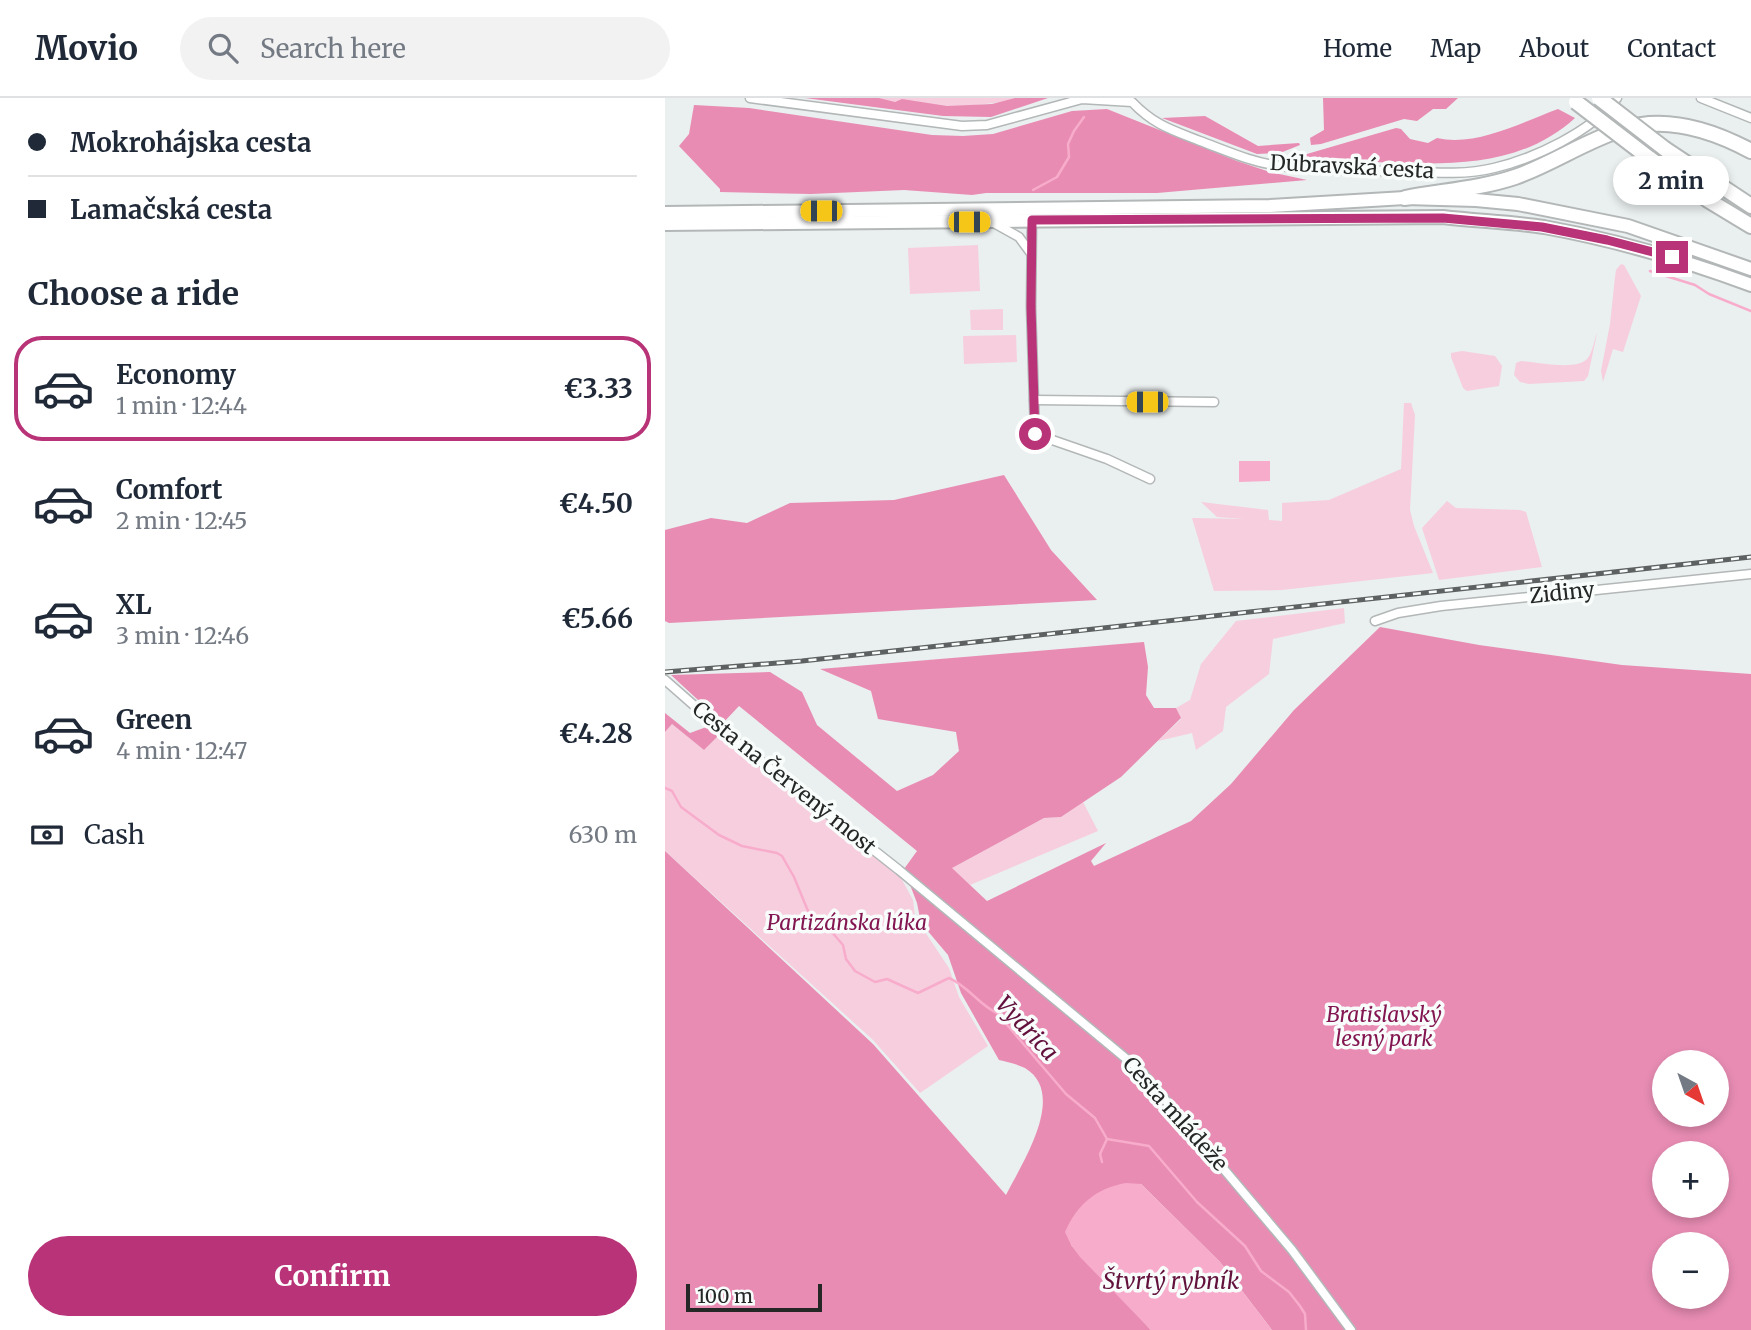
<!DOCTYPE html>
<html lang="en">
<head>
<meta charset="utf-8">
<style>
  :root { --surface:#fff; --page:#f2f2f3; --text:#1f2937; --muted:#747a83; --line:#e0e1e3; --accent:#b83378 }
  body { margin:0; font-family:Merriweather,serif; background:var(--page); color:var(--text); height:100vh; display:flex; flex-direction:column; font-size:26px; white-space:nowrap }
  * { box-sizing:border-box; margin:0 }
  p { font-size:23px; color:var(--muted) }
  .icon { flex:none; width:38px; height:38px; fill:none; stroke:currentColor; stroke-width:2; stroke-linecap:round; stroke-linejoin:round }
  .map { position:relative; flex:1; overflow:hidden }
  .drawer { display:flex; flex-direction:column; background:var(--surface); width:665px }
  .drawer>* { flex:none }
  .guide { display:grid; align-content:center; height:154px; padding:0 28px; background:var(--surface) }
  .needle { width:46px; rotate:140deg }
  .controls { position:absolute; left:987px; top:952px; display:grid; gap:14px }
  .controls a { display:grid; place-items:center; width:77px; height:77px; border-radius:50%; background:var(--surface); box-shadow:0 4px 10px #0003; font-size:35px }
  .scale { position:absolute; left:21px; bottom:18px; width:136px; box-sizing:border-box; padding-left:7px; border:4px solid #252727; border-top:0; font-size:19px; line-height:24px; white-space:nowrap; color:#252727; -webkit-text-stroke:5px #f8fdfc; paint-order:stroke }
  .end { position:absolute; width:32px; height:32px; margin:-16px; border:9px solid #b83378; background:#fff; box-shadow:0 0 0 4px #fff }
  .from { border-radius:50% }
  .bubble { position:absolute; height:49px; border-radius:24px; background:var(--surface); box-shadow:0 4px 10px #0003; font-size:23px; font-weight:700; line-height:49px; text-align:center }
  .car { position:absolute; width:21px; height:42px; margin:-21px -10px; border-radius:9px; box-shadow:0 0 5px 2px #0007; background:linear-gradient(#f5c518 24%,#345 0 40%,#f5c518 0 76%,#345 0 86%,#f5c518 0) }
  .guide b { display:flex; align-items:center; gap:24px; height:66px; font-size:26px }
  .guide b+b { border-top:2px solid var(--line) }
  .guide i { width:18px; height:18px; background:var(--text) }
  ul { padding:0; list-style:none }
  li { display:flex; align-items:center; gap:21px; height:105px; margin:0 14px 10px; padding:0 14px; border:4px solid transparent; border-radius:28px }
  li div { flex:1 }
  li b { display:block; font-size:26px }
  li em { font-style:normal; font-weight:700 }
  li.selected { border-color:var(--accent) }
  li>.icon { width:63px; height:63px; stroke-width:1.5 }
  h2 { padding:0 28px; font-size:32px; line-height:84px }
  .pay { display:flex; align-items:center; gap:18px; height:77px; padding:0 28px; font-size:26px }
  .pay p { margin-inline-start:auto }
  .primary-button { display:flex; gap:14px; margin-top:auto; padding:14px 28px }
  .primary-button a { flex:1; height:80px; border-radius:42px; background:var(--accent); color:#fff; font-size:28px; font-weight:700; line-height:80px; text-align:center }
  header { display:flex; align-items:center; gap:42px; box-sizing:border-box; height:98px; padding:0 35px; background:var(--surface); border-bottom:2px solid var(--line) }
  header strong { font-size:33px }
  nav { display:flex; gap:38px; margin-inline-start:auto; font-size:24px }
  .search { width:490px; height:63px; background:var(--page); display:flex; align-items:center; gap:18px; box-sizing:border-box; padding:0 24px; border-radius:38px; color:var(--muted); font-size:26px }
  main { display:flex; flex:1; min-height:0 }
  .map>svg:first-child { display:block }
  .green { fill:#f7cede }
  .forest { fill:#e88cb3; fill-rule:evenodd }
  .water { fill:#f8accb }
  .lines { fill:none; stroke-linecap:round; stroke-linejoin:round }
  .stream { stroke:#f8accb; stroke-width:2.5 }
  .street-casing { stroke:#b3b7b7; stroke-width:11 }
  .primary-casing { stroke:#b3b7b7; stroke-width:16 }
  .highway-casing { stroke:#b3b7b7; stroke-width:18 }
  .street { stroke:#fff; stroke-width:8 }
  .primary { stroke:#fff; stroke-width:12 }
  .highway { stroke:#fff; stroke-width:14 }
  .rail-casing { stroke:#5e6161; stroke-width:5 }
  .rail { stroke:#f8fdfc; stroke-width:2.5; stroke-dasharray:8; stroke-linecap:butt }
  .highway-bridge-casing { stroke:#b3b7b7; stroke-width:18; stroke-linecap:butt }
  .highway-bridge { stroke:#fff; stroke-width:14 }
  .route { stroke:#b83378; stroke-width:9 }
  .labels { text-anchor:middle; stroke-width:7; stroke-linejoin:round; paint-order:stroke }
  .street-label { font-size:21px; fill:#252727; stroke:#f8fdfc }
  .park-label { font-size:21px; font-style:italic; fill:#831651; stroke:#f8fdfc }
  .water-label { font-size:23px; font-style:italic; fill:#62103c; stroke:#f8fdfc }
</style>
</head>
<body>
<header>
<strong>Movio</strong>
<div class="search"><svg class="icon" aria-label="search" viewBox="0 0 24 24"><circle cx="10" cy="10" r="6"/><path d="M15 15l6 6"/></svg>Search here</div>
<nav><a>Home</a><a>Map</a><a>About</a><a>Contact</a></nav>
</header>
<main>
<section class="drawer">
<div class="guide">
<b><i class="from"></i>Mokrohájska cesta</b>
<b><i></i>Lamačská cesta</b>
</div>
<h2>Choose a ride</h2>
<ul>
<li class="selected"><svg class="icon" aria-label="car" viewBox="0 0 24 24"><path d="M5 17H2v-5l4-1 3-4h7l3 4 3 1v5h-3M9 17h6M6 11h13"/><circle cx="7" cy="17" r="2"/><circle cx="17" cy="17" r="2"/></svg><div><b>Economy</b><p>1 min · 12:44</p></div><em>€3.33</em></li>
<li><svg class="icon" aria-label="car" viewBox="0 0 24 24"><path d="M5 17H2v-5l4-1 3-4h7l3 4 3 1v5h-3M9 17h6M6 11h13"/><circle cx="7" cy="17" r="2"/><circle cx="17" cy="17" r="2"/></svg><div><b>Comfort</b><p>2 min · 12:45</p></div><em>€4.50</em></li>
<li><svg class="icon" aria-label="car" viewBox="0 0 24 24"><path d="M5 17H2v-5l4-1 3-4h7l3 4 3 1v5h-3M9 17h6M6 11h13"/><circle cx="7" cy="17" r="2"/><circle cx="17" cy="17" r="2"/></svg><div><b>XL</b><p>3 min · 12:46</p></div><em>€5.66</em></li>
<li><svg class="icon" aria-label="car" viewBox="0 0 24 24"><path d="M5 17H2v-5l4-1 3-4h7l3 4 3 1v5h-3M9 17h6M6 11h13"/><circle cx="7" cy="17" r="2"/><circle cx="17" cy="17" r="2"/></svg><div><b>Green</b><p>4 min · 12:47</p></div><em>€4.28</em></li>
</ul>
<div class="pay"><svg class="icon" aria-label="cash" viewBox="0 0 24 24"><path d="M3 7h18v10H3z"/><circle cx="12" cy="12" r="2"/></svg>Cash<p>630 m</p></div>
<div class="primary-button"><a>Confirm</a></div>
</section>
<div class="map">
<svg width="1086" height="1232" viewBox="0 0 1086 1232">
  <rect width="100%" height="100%" fill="#eaefef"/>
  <!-- green -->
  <g class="green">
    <path d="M 214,0 L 350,0 C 324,10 238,12 214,0 Z"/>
    <path d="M 313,147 L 315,193 L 245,196 L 243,150 Z"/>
    <path d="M 956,166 L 959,167 L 976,198 L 958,254 L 948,251 L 938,284 L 936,273 L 945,226 L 950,179 L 951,172 Z"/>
    <path d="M 338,211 L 338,232 L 306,232 L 305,212 Z"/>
    <path d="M 932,235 L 923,278 L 919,283 L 864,286 L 855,284 L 849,277 L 851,265 L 856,263 C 872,264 911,273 922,261 C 928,254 929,242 932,235 Z"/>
    <path d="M 351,237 L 352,264 L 299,266 L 298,238 Z"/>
    <path d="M 797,253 L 830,258 L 837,268 L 834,288 L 802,293 L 798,290 L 786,259 L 786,255 Z"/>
    <path d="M 739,305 L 746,305 L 750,317 L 745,412 L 749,428 L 768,475 L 617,492 L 549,493 L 527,420 L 579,421 L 552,419 L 536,404 L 603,412 L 604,422 L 617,423 L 617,405 L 664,402 L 736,371 Z"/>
    <path d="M 782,403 L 791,410 L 855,412 L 861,414 L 877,469 L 774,482 L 757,430 Z"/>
    <path d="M 679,510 L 680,525 L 608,541 L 604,576 L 561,609 L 558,633 L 531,652 L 527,635 L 493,643 L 516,621 L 511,610 L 525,602 L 536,566 L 571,523 Z"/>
    <path d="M 7,626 L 39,652 L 53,638 L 84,659 L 236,780 L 248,802 L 250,819 L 284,870 L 294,899 L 323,948 L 255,995 L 208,942 L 0,753 L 0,634 Z"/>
    <path d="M 418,704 L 433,733 L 305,787 L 286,770 L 379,720 L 396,719 Z"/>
  </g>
  <!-- forest -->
  <g class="forest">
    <path d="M 140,0 L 214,0 L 230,4 L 237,1 L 282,8 L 327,6 L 350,0 L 383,0 L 326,19 L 278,18 Z"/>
    <path d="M 658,0 L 793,0 L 781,11 L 768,11 L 752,23 L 739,21 L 656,46 L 646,47 L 645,40 L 659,32 Z"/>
    <path d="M 29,7 L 84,10 L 267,37 L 298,38 L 328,36 L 407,13 L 442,11 L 572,63 L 605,74 L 642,82 L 492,95 L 321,95 L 307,97 L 239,92 L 146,96 L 55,94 L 55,91 L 14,48 L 24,36 Z"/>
    <path d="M 893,11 L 910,20 C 854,71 779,67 709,64 C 684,63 659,64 634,61 L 635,58 L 731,30 L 736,31 L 745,41 L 763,45 L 772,40 C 811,49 857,24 893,11 Z"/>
    <path d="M 540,18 L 593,48 L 634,45 L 635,47 L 615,55 L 592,56 L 497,20 Z"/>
    <path d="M 339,377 L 386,452 L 432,502 L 4,525 L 0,523 L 0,432 L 46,420 L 82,425 L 125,405 L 229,402 Z"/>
    <path d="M 715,529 L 814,547 L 957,567 L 1086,576 L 1086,1232 L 607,1232 L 555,1164 L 476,1086 L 406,1147 L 486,1232 L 0,1232 L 0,753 L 208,946 L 341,1097 C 357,1065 403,996 360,970 C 352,966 342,964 334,962 L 296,895 L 283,857 L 256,825 L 252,805 L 239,771 L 252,753 L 74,608 L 58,625 L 6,577 L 105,574 L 137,594 L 152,627 L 232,693 L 268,677 L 294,653 L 291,634 L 213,621 L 206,593 L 155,571 L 479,544 L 483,569 L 481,597 L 489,610 L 511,610 L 516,620 L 456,679 L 396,719 L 379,720 L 287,770 L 322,803 L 441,745 L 426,763 L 429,768 L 526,723 L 566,686 L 629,612 ZM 999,964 L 1052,964 L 1052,1017 L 999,1017 ZM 999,1055 L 1052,1055 L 1052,1108 L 999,1108 ZM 999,1146 L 1052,1146 L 1052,1199 L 999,1199 Z"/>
    <path d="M 0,615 L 25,635 L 44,628 L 53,638 L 39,652 L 7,626 L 0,634 Z"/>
  </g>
  <!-- water -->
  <g class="water">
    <path d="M 574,363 L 605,363 L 605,383 L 574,384 Z"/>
    <path d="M 461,1085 L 476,1086 L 555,1164 L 607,1232 L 486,1232 L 415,1159 L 406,1147 L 400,1134 C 412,1106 432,1090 461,1085 Z"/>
  </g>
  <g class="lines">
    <!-- stream -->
    <g class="stream">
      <path d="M 368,92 L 392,79 L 404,59 L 403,46 L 409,33 L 419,19"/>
      <path d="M 985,173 L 1030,187 L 1044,196 L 1086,213"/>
      <path d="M 0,690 L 7,693 L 16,709 L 54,737 L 77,748 L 112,755 L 117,758 L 129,779 L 143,813 L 159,825 L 178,847 L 181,861 L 190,873 L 210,884 L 222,881 L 253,895 L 284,880 C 303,888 314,907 332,915 L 401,996 L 430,1020 L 442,1041 L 484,1048 L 532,1104 L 580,1148 L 596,1173 L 624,1194 L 635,1208 L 640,1216 L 641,1232"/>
      <path d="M 437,1064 L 435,1056 L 442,1041"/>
    </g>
    <!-- street casing -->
    <g class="street-casing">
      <g id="street">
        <path d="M 85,0 L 297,28 L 322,27 L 417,1 L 467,4 C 489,27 507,32 535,43 C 562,53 588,65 616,68 C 653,73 691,72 728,73 C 761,74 797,78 829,70 C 868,61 928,33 952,0"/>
        <path d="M 1036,0 L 1086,20"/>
        <path d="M 367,122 L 366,209 L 370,336 L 442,361 L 485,381"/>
        <path d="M 327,124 L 354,139 L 365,154"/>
        <path d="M 369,302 L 549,304"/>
        <path d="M 710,523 L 733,515 L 776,508 L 1086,476"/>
        <path d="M 0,582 L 65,639 L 234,772 L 476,973 L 627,1152 L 686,1232"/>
      </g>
    </g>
    <!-- primary casing -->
    <g class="primary-casing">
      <g id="primary">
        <path d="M 0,115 L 605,108 L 740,100 L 811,102 L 853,106 L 963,128 L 1086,171"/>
        <path d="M 0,126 L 778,119 C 811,123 846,124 879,129 C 951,142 1019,162 1086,187"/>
      </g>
    </g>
    <!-- highway casing -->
    <g class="highway-casing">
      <g id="highway">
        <path d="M 1000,51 L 1086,108"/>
        <path d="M 984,60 L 1043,102 L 1086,128"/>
        <path d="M 740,100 C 776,93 814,91 850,79 C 887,66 920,43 958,31 C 1002,17 1047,32 1086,53"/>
      </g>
    </g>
    <!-- street -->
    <use href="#street" class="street"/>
    <!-- primary -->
    <use href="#primary" class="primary"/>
    <!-- highway -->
    <use href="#highway" class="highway"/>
    <!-- rail casing -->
    <g class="rail-casing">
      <path id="rail" d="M 0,574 L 137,563 L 1086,459"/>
    </g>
    <!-- rail -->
    <use href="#rail" class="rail"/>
    <!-- highway-bridge casing -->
    <g class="highway-bridge-casing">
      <g id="highway-bridge">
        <path d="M 934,0 L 1000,51"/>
        <path d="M 911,4 L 984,60"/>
      </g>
    </g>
    <!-- highway-bridge -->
    <use href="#highway-bridge" class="highway-bridge"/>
  </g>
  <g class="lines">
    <!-- route -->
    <path class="route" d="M 370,336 L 366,209 L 367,122 L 778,120 L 877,129 L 942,142 L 1007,159"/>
  </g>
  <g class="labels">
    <!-- street labels -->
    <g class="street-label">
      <text transform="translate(687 69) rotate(3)" y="7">Dúbravská cesta</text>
      <text transform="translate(897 495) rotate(-6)" y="7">Zidiny</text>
      <text transform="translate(119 680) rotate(39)" y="7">Cesta na Červený most</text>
      <text transform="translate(510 1016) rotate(48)" y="7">Cesta mládeže</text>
    </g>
    <!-- park labels -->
    <g class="park-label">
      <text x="182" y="832">Partizánska lúka</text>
      <text x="719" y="924">Bratislavský<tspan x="719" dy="24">lesný park</tspan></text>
    </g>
    <!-- water labels -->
    <g class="water-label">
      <text transform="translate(362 930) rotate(47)" y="8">Vydrica</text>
      <text x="506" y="1191">Štvrtý rybník</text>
    </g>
  </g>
</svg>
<div class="controls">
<a><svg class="needle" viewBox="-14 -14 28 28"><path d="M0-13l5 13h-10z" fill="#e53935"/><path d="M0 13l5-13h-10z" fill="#747a83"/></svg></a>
<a>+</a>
<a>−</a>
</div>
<div class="scale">100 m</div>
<i class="end from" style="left:370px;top:336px"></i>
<i class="end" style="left:1007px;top:159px"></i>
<div class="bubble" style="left:948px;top:58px;width:116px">2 min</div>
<i class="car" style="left:156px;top:113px;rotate:270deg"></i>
<i class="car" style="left:304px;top:124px;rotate:90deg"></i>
<i class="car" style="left:482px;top:304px;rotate:270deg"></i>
</div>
</main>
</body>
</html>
